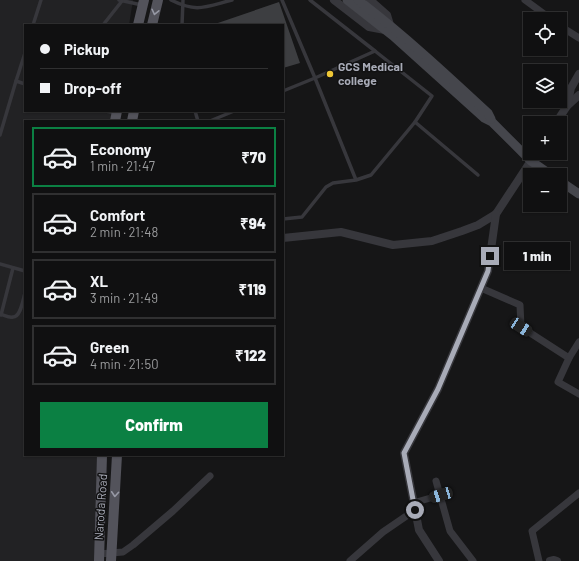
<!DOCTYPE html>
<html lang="en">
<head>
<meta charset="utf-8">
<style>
  :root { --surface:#101011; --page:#1e1e1f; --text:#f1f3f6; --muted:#9c9d9f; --line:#303031; --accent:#0b8043 }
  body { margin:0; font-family:Barlow,sans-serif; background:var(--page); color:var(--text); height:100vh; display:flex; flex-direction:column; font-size:15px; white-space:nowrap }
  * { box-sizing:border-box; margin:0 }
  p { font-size:13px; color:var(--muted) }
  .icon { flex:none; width:22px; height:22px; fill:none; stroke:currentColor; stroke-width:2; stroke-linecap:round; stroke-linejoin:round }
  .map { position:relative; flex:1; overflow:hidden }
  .panel { position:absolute; left:24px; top:120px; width:260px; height:336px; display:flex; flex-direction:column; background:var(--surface); border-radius:0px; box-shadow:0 1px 3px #0004,0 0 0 1px var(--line) }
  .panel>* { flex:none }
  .hud { position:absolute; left:24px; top:24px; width:260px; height:88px; border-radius:0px; box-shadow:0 1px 3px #0004,0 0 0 1px var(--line); display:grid; align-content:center; height:88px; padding:0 16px; background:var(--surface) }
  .tools { position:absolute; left:523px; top:12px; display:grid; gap:8px }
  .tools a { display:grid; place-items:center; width:44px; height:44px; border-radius:0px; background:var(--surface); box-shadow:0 1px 3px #0004,0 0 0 1px var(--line); font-size:20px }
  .end { position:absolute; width:18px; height:18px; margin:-9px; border:5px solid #a8abb7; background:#111; box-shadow:0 0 0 2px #111 }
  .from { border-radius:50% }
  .bubble { position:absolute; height:28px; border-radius:0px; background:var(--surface); box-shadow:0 1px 3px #0004,0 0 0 1px var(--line); font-size:13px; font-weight:800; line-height:28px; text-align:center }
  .car { position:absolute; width:12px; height:24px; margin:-12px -6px; border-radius:5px; box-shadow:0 0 3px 1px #0007; background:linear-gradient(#222 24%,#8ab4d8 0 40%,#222 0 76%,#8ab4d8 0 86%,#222 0) }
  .hud b { display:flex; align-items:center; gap:14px; height:38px; font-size:15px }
  .hud b+b { border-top:1px solid var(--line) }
  .hud i { width:10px; height:10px; background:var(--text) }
  ul { padding:7px 0 0; list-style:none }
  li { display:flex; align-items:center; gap:12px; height:60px; margin:0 8px 6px; padding:0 8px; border:2px solid var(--line); border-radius:0px }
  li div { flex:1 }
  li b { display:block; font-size:15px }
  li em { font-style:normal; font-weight:800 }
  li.selected { border-color:var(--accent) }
  li>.icon { width:36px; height:36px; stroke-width:1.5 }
  .primary-button { display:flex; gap:8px; margin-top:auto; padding:8px 16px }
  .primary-button a { flex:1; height:46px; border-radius:0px; background:var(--accent); color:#fff; font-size:16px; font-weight:800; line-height:46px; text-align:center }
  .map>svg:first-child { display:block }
  .built { fill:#222224 }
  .building { fill:#3d3e41 }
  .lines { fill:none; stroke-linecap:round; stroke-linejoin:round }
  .service { stroke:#37373c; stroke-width:3.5 }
  .minor { stroke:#37373c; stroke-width:7 }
  .tertiary { stroke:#37373c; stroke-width:8 }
  .secondary { stroke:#45464c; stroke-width:9 }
  .primary { stroke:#53535b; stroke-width:10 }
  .oneway { stroke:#9799a5 }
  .route { stroke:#a8abb7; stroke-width:5 }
  .poi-dot { fill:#efc736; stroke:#111112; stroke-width:1.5 }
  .labels { text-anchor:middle; stroke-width:3; stroke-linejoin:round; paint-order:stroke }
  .poi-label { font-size:12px; font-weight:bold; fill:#a8abb7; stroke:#111112; text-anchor:start }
  .street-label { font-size:12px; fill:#a8abb7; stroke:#111112 }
</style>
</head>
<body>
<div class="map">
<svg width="579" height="561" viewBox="0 0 579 561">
  <rect width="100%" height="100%" fill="#161617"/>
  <!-- built -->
  <path class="built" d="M 0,0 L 133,0 L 129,25 L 25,25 L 25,111 L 114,111 L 113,121 L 25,121 L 25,455 L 102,455 L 101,561 L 0,561 Z"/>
  <!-- building -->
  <path class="building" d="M 279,2 L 300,63 L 283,68 L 283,25 L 212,25 Z"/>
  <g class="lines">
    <!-- service -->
    <g class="service">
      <path d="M 119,0 L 142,5"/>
      <path d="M 171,0 C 197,13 205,7 232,0"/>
      <path d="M 282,0 L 315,78 L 283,91"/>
      <path d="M 310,0 L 375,51"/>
      <path d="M 33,25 L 41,0"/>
      <path d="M 103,25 L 122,1"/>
      <path d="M 182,25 L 183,0"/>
      <path d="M 16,81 L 25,53"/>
      <path d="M 106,111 L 115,113"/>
      <path d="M 195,111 L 198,121"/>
      <path d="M 210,121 L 234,111"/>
      <path d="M 415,122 L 478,175"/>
      <path d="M 0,135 L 16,81 L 25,84"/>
      <path d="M 283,219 L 302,217 L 326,187 L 333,183 L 356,180 L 371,175 L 415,122 L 432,96 L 375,51 L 315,78 L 356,180"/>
      <path d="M 0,264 L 25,271"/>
      <path d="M 0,314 C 4,315 9,318 13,317 C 21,317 23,299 25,293"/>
      <path d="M 1,315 L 13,268"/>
    </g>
    <!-- minor -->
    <g class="minor">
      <path d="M 525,0 L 551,19"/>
      <path d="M 560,26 L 579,38"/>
      <path d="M 481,288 L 520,305 L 521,327 L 569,358"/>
      <path d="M 579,342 L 569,358 L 558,382 L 579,394"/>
      <path d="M 436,481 L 450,531 L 473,561"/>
      <path d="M 413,503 L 441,495"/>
      <path d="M 99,554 L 123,552 L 133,545 L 173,511 L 210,476"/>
      <path d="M 350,561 L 383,532 L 415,510"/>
      <path d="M 539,561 L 532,531 L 579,493"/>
    </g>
    <!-- tertiary -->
    <g class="tertiary">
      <path d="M 334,0 L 369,27 L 385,30"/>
      <path d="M 370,0 L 387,15 L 390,25"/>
      <path d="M 567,106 L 579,95"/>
      <path d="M 556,123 L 567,106 L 571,88 L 579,74"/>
      <path d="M 283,238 L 341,232 L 393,245 L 432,241 L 462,231 L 478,225 L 496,214 L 536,153"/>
      <path d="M 439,561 L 419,530 L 404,453 L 438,389 L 488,271 L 496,214"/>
      <path d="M 550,561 L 554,560 L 557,561"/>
    </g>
    <!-- secondary -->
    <g class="secondary">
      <path d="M 347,0 L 393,36 L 484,118 L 492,122 L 531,161 L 551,175"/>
      <path d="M 358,0 C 404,35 446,74 488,113 L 491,119"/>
      <path d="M 560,181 L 579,194"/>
    </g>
    <!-- primary -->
    <g class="primary">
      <path d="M 138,25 L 144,0"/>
      <path d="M 152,25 L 158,0"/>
      <path d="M 115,121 L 117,111"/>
      <path d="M 132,121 L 134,111"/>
      <path d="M 99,561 L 102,455"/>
      <path d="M 111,561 L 117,455"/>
    </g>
  </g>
  <!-- one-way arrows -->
  <defs><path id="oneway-chevron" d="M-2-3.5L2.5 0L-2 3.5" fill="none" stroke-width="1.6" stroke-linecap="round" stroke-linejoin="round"/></defs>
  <g class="oneway">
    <use href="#oneway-chevron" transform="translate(155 12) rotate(103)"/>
    <use href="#oneway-chevron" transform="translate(115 494) rotate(94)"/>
  </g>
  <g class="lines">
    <!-- route -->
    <path class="route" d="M 415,510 L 404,453 L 438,389 L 488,271 L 490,256"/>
  </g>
  <!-- markers -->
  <circle class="poi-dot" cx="330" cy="74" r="4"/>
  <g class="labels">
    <!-- poi labels -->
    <g class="poi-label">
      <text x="338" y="71">GCS Medical<tspan x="338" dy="14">college</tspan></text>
    </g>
    <!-- street labels -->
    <g class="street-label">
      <text transform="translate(101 507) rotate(-86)" y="4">Naroda Road</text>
    </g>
  </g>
</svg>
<div class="tools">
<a><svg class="icon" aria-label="locate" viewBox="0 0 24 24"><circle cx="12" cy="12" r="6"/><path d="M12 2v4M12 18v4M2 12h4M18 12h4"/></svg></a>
<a><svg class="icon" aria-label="layers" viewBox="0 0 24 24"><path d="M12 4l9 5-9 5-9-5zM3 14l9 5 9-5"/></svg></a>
<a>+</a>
<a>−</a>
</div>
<i class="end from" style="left:415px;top:510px"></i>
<i class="end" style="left:490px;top:256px"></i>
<div class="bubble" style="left:504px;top:242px;width:66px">1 min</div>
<i class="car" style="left:521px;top:327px;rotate:123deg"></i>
<i class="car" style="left:441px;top:495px;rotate:254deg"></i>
<div class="hud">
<b><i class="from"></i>Pickup</b>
<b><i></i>Drop-off</b>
</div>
<section class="panel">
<ul>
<li class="selected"><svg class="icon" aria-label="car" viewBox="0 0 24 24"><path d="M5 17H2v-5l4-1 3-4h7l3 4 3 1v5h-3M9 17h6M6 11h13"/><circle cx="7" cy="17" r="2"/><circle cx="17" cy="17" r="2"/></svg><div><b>Economy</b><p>1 min · 21:47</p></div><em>₹70</em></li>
<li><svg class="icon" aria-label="car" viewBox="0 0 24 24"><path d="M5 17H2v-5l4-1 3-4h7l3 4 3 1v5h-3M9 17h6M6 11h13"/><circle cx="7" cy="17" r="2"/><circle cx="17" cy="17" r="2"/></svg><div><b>Comfort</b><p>2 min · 21:48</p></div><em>₹94</em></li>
<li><svg class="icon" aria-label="car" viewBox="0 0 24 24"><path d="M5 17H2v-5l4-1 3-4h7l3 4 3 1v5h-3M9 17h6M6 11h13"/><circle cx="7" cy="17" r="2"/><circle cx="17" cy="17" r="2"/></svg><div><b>XL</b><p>3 min · 21:49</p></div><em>₹119</em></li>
<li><svg class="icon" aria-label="car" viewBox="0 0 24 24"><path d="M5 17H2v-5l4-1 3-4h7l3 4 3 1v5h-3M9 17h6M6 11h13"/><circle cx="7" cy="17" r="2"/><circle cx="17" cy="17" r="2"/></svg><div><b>Green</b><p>4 min · 21:50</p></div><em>₹122</em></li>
</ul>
<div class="primary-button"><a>Confirm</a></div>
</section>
</div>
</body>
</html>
